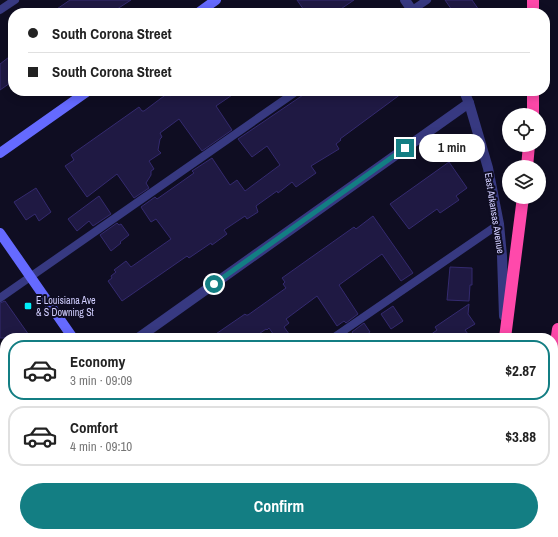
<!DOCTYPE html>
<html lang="en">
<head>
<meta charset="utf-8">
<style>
  :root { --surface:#fff; --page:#f2f2f2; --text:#222; --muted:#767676; --line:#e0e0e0; --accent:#137e83 }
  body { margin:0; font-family:"Archivo Narrow",sans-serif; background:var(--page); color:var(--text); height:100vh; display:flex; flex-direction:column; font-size:15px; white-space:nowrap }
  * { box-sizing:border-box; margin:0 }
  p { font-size:13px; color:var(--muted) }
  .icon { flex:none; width:22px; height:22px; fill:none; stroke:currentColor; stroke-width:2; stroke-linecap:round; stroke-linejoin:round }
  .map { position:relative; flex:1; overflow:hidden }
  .drawer { position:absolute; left:0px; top:333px; width:558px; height:204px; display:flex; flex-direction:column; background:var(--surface); border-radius:16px 16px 0 0; box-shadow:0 2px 10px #0003 }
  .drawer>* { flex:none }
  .guide { position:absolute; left:8px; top:8px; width:542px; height:88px; border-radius:16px; box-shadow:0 2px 10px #0003; display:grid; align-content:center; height:88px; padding:0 20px; background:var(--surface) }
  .tools { position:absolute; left:502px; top:108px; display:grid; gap:8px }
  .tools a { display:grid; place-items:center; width:44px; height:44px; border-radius:50%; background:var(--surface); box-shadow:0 2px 10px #0003; font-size:20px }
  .end { position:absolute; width:18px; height:18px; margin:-9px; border:5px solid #137e83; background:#fff; box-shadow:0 0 0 2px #fff }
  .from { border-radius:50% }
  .bubble { position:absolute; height:28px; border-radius:14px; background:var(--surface); box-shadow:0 2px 10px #0003; font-size:13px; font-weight:700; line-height:28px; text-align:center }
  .guide b { display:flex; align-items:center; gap:14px; height:38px; font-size:15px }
  .guide b+b { border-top:1px solid var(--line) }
  .guide i { width:10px; height:10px; background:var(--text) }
  ul { padding:7px 0 0; list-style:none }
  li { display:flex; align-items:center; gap:12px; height:60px; margin:0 8px 6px; padding:0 12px; border:2px solid var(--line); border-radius:16px }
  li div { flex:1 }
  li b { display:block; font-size:15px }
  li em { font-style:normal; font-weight:700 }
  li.on { border-color:var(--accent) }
  li>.icon { width:36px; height:36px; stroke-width:1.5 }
  .primary-button { display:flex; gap:8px; margin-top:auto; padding:8px 20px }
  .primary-button a { flex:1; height:46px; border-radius:24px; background:var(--accent); color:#fff; font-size:16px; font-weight:700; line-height:46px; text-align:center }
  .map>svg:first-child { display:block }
  .building { fill:#1f1943; stroke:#342a6f }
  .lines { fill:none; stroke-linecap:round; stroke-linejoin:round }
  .service { stroke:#373981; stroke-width:8 }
  .minor { stroke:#373981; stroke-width:10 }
  .secondary { stroke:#656aff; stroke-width:10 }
  .motorway { stroke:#ff49ab; stroke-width:12 }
  .route { stroke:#137e83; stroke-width:5 }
  .poi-dot { fill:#00eef9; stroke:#0f0d22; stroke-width:1.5 }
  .labels { text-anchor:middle; stroke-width:4; stroke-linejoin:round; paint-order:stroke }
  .street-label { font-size:10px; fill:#d1ceff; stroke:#0f0d22 }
  .poi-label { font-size:10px; fill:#d1ceff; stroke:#0f0d22; text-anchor:start }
</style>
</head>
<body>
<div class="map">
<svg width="558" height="537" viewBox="0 0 558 537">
  <rect width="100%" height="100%" fill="#0f0d22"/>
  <!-- building -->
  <g class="building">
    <path d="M 70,0 L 131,0 L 111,13 L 51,13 Z"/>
    <path d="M 297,0 L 354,0 L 335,13 L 306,13 Z"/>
    <path d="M 445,0 L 472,0 L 481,13 L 454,13 Z"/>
    <path d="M 13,54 L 13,81 L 0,90 L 0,64 Z"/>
    <path d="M 177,91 L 238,91 L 216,106 L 232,130 L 202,151 L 179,119 L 160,133 L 162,137 L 160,139 L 158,150 L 161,153 L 149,161 L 154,169 L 151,171 L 151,175 L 146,183 L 149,188 L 134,198 L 117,174 L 87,197 L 65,166 L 74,160 L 71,155 L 139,107 L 142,111 L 144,111 L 168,93 L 170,96 Z"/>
    <path d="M 309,91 L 405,91 L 340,139 L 341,140 L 336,144 L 339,149 L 311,166 L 316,173 L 296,187 L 292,182 L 278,193 L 277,191 L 256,206 L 258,212 L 247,219 L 245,216 L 224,230 L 227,234 L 212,245 L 211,243 L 189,258 L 187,256 L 122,301 L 108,281 L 112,278 L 111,276 L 116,272 L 114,270 L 126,261 L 131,267 L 171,239 L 156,219 L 151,222 L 141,207 L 155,197 L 157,199 L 194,173 L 192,171 L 212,158 L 230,185 L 237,180 L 245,191 L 280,165 L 267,146 L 252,157 L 238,139 Z"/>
    <path d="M 449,162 L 467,188 L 456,196 L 459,200 L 440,213 L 437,209 L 409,229 L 390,204 Z"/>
    <path d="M 36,188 L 51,212 L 39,221 L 35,214 L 26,220 L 14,202 Z"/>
    <path d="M 99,196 L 111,214 L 93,226 L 89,221 L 77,231 L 68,219 Z"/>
    <path d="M 373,216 L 413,273 L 401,281 L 382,254 L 339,285 L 358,314 L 346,323 L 344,321 L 337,326 L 317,296 L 286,319 L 289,323 L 284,327 L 292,338 L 276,338 L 269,328 L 267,330 L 266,329 L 253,338 L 210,338 L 245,314 L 246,315 L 248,315 L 286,288 L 283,284 L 285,282 L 282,278 L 354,227 L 356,229 Z"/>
    <path d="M 117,223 L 119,225 L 121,224 L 129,235 L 120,242 L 121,243 L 111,251 L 100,235 Z"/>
    <path d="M 450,267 L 472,268 L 472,285 L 470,285 L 469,301 L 447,300 Z"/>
    <path d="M 5,301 L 31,338 L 0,338 L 0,303 Z"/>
    <path d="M 469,304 L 468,314 L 475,324 L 465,330 L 471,338 L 426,338 L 437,330 L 435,327 Z"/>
    <path d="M 393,306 L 403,321 L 391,329 L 381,314 Z"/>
    <path d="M 364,323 L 370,332 L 362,338 L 356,338 L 352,332 Z"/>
  </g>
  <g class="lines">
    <!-- service -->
    <g class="service">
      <path d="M 0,10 L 15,0"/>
      <path d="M 408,13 L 427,0"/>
      <path d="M 0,298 L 297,91"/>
      <path d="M 333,338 L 499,224"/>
      <path d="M 47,537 L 54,532"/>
    </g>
    <!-- minor -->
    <g class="minor">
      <path d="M 405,0 L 414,13"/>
      <path d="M 464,91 L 469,103 L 488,168 L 499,224 L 502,256 L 504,316"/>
      <path d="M 138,338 L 469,103"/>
      <path d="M 0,435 L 5,431"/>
      <path d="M 252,537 L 259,532"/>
    </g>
    <!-- secondary -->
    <g class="secondary">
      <path d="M 198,13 L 216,0"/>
      <path d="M 0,153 L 88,91"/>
      <path d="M 0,233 L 73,338"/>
      <path d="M 209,532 L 212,537"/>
      <path d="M 457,537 L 458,532"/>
    </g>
    <!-- motorway -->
    <g class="motorway">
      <path d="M 533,0 L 533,13"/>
      <path d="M 533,91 L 533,115"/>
      <path d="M 527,167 L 529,145"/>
      <path d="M 505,338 L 523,197"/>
      <path d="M 553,364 L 558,329"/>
      <path d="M 520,537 L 522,532"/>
    </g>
  </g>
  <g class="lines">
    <!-- route -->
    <path class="route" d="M 214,284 L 405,148"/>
  </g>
  <!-- markers -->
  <rect class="poi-dot" x="24" y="302" width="8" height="8" rx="2"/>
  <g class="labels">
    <!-- street labels -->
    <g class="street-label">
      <text transform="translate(495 213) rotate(81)" y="4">East Arkansas Avenue</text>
    </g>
    <!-- poi labels -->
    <g class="poi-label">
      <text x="36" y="304">E Louisiana Ave<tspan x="36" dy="12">&amp; S Downing St</tspan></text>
    </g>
  </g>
</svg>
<div class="tools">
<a><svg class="icon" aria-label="locate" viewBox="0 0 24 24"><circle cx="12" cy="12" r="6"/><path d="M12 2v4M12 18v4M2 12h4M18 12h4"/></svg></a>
<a><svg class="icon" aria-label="layers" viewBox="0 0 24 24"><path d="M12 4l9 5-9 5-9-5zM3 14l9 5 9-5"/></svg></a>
</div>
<i class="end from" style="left:214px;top:284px"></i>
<i class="end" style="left:405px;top:148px"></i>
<div class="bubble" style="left:419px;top:134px;width:66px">1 min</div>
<div class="guide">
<b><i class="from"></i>South Corona Street</b>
<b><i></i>South Corona Street</b>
</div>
<section class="drawer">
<ul>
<li class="on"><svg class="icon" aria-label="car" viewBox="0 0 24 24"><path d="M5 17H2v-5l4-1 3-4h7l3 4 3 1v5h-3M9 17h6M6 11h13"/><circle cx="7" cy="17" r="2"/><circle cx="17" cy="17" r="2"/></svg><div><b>Economy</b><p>3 min · 09:09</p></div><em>$2.87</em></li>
<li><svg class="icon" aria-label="car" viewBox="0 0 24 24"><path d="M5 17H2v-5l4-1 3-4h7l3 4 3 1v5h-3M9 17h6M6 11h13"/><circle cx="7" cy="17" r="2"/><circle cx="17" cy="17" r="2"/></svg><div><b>Comfort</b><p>4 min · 09:10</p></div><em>$3.88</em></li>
</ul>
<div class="primary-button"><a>Confirm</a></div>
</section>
</div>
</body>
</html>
